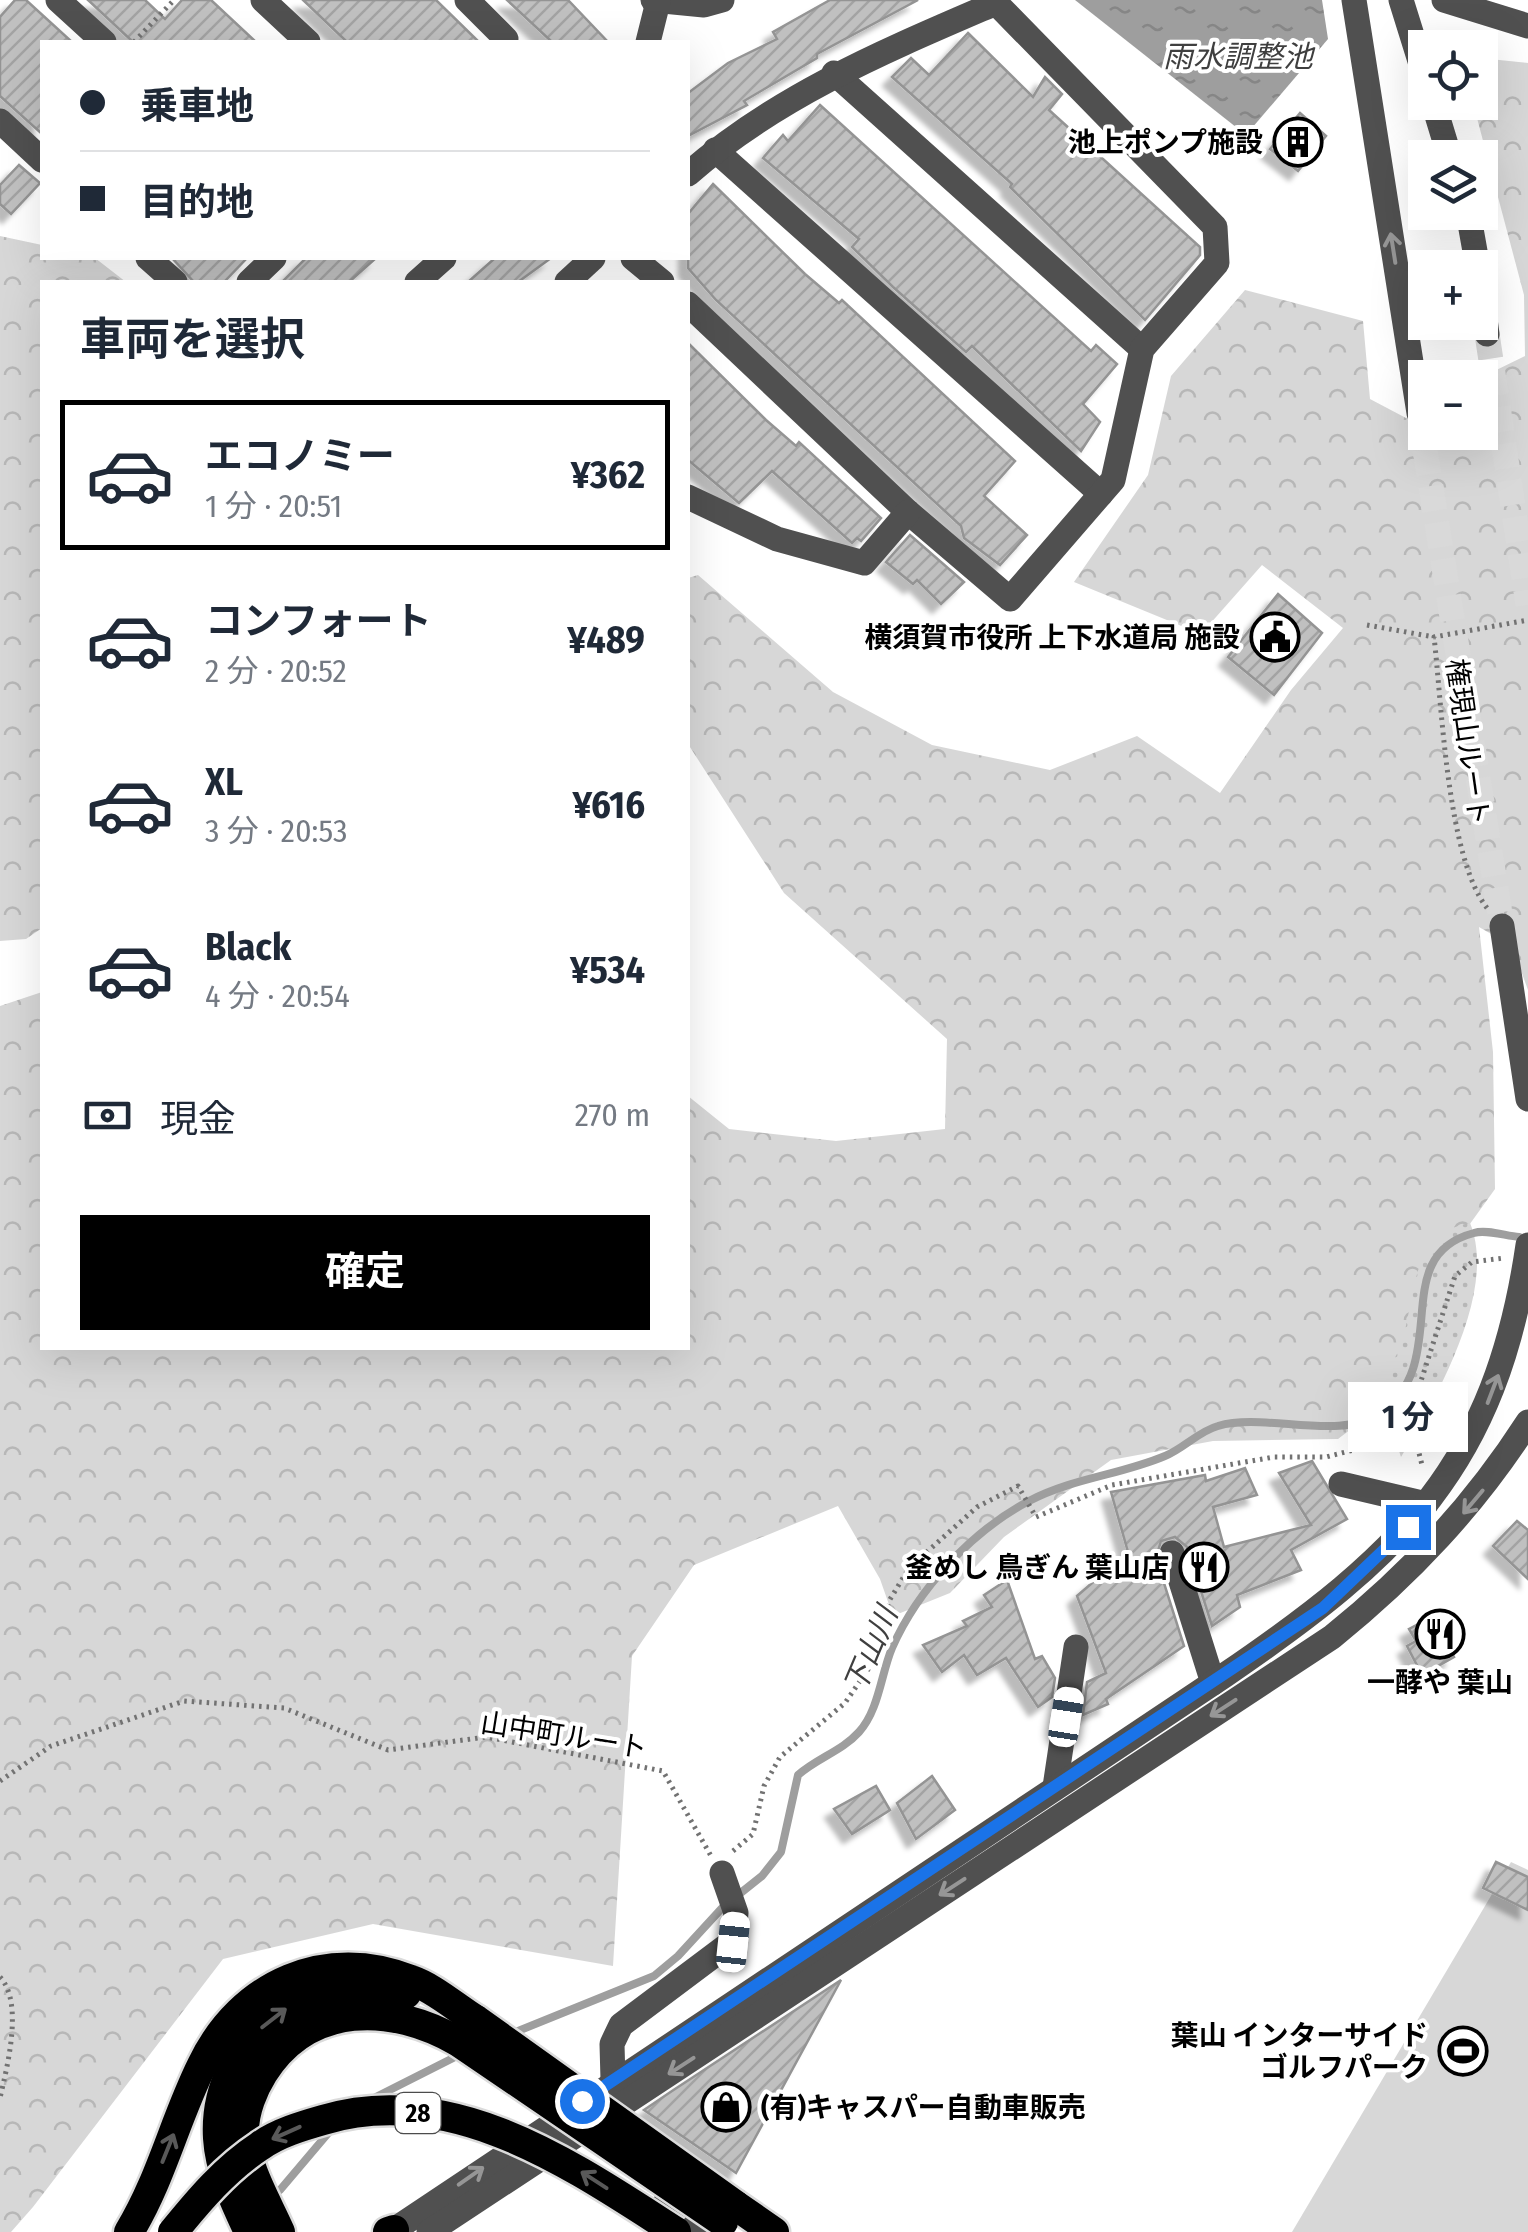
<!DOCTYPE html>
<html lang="ja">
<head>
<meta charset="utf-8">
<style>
  :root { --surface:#fff; --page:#f2f2f3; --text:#1f2937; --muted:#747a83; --line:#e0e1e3; --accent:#000 }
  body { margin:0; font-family:"Fira Sans Condensed","Noto Sans JP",sans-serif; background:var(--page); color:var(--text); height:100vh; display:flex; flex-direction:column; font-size:38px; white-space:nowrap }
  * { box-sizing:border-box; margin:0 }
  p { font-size:32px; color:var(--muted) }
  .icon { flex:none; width:55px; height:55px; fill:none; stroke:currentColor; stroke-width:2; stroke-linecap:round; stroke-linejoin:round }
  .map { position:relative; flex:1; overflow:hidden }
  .side { position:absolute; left:40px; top:280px; width:650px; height:1070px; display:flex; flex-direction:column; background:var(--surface); border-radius:0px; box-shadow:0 10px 40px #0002 }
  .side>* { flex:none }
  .top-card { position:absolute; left:40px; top:40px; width:650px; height:220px; border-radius:0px; box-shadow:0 10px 40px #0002; display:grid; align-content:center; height:220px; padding:0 40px; background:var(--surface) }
  .tools { position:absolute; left:1408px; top:30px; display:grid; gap:20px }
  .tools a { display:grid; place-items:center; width:90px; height:90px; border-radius:0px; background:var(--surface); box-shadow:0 10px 40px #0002; font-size:50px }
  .end { position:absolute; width:45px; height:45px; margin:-22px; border:12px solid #1a73e8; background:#fff; box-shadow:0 0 0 5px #fff }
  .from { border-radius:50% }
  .bubble { position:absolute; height:70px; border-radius:0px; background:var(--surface); box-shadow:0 10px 40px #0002; font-size:32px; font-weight:700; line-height:70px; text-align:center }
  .car { position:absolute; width:30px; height:60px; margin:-30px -15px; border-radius:12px; box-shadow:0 0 8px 2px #0007; background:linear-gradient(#fff 24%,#345 0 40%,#fff 0 76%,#345 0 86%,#fff 0) }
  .top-card b { display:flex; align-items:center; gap:35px; height:95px; font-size:38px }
  .top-card b+b { border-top:2px solid var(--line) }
  .top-card i { width:25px; height:25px; background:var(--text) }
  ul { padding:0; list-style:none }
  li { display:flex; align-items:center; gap:30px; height:150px; margin:0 20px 15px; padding:0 20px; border:5px solid transparent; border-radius:0px }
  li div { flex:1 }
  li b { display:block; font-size:38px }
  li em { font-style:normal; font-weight:700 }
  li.on { border-color:var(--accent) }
  li>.icon { width:90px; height:90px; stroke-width:1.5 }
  h2 { padding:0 40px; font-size:45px; line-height:120px }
  .pay { display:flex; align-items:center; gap:25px; height:110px; padding:0 40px; font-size:38px }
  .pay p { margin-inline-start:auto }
  .button { display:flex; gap:20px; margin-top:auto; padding:20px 40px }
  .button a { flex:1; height:115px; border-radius:0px; background:var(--accent); color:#fff; font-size:40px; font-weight:700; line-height:115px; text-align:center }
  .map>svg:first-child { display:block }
  .forest { fill:url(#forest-crowns) }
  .park { fill:url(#park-dots) }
  .pitch { fill:#d7d7d7 }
  .water { fill:url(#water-ripples) }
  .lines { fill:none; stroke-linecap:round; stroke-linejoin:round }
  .stream { stroke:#9e9e9e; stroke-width:8 }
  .building { fill:url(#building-hatch); stroke:#949494; stroke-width:2.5; filter:url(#shadow) }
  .minor-tunnel { stroke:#d9d9d9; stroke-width:25; stroke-dasharray:25 12; stroke-linecap:butt }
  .highway-casing { stroke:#dbdbdb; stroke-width:35 }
  .path { stroke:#727272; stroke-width:5; stroke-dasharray:2.5 5; stroke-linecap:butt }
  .minor { stroke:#505050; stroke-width:25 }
  .highway { stroke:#000; stroke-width:30 }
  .highway-bridge-casing { stroke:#dbdbdb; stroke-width:35; stroke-linecap:butt }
  .highway-bridge { stroke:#000; stroke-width:30 }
  .oneway { stroke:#969696 }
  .oneway2 { stroke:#595959 }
  .route { stroke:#1a73e8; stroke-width:12 }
  .labels { text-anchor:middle; stroke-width:8; stroke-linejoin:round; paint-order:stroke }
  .shield { fill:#fff; stroke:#4c4c4c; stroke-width:2.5 }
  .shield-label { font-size:25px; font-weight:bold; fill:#000 }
  .poi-label { font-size:28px; font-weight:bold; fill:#000; stroke:#fff; text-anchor:end }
  .street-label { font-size:28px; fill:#000; stroke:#fff }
  .water-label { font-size:30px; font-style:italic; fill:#3f3f3f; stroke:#fff }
</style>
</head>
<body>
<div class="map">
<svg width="1528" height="2232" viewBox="0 0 1528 2232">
  <defs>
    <pattern id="forest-crowns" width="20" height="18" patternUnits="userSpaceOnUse" patternTransform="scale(2.5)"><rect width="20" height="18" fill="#d7d7d7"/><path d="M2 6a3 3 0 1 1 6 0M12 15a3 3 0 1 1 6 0" fill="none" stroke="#b7b7b7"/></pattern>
    <pattern id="park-dots" width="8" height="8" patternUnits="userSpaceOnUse" patternTransform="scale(2.5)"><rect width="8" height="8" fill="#d7d7d7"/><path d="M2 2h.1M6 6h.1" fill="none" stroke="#b7b7b7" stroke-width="1.8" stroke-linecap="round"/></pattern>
    <pattern id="water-ripples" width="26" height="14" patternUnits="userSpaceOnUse" patternTransform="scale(2.5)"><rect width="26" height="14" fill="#9e9e9e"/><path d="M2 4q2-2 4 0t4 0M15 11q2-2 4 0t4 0" fill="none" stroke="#868686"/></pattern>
    <pattern id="building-hatch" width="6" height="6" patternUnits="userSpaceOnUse" patternTransform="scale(2.5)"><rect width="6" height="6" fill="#c0c0c0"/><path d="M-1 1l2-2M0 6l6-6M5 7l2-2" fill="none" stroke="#a3a3a3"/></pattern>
    <filter id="shadow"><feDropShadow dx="-9" dy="9" stdDeviation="2.5" flood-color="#0004"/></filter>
  </defs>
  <rect width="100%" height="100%" fill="#fff"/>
  <!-- forest -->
  <g class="forest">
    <path d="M 1480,58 L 1528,63 L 1528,990 L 1512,946 L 1479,927 L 1493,1052 L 1495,1189 L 1434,1274 L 1393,1397 L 1338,1439 L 1213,1441 L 1111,1460 L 1004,1537 L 950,1593 L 893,1616 L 880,1579 L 838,1506 L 694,1565 L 632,1656 L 613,1966 L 373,1924 L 223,1959 L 33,2207 L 11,2232 L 0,2232 L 0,1006 L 42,992 L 42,1348 L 688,1348 L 688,1096 L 729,1129 L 836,1141 L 945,1129 L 947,1039 L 784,893 L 688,744 L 688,578 L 698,575 L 833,692 L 932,745 L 1050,770 L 1137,736 L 1220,793 L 1291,690 L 1343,628 L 1262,565 L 1201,634 L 1074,582 L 1148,475 L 1171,376 L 1245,290 L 1363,321 L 1370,399 L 1406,418 L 1425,413 L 1425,432 L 1480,432 L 1480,378 L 1525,356 L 1524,295 L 1473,103 L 1480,102 Z"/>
    <path d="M 0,236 L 42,245 L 42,258 L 95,258 L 126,282 L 42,282 L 42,928 L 26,939 L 0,941 Z"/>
  </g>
  <!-- park -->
  <path class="park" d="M 1470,1223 C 1498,1291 1436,1398 1401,1457 L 1377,1384 C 1385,1372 1397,1358 1401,1344 C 1417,1297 1408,1234 1470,1223 Z"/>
  <!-- pitch -->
  <path class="pitch" d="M 1511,1862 L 1528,1870 L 1528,2232 L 1292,2232 Z"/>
  <!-- water -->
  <path class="water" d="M 1075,0 L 1322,0 L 1328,39 L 1246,135 Z"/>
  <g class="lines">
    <!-- stream -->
    <g class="stream">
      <path d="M 508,2035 L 654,1976 L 678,1956 L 723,1907 L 762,1876 L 781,1852 L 798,1775 C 817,1758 842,1751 859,1732 C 879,1710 881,1674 892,1648 C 918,1589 972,1531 1029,1501 C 1073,1478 1120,1475 1165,1456 C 1183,1449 1199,1431 1218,1426 C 1264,1412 1341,1442 1381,1413 C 1454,1360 1386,1256 1474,1233 C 1486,1229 1506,1236 1519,1237"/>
      <path d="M 368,2101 L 463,2053"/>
      <path d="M 280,2190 L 330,2131"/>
    </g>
  </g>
  <!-- building -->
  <g class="building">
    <path d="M 15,0 L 26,0 L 72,42 L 42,42 L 42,134 L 0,96 L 0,17 Z"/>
    <path d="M 88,0 L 145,0 L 165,19 L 182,0 L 211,0 L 256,42 L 133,42 Z"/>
    <path d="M 303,0 L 436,0 L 479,42 L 347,42 Z"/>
    <path d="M 507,0 L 568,0 L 608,42 L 552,42 Z"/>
    <path d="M 830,0 L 918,0 L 817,54 L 817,58 L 744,101 L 747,105 L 688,136 L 688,93 L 728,63 L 777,39 L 773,32 Z"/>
    <path d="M 968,33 L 1033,97 L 1045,77 L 1062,94 L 1049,110 L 1200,247 L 1200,255 L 1145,320 L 1010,187 L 1012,184 L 892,77 L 911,58 L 929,75 Z"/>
    <path d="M 820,105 L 1091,351 L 1096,345 L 1117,364 L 1083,404 L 1100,422 L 1081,451 L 972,346 L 966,352 L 893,287 L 852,247 L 859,239 L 763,158 L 783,135 L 788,141 Z"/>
    <path d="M 1300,113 L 1326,136 L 1298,171 L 1270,149 Z"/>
    <path d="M 19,165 L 40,183 L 11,214 L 0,204 L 0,185 Z"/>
    <path d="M 713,184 L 805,274 L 839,303 L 842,300 L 1015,461 L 984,496 L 1027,535 L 1000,565 L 964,538 L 961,526 L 716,300 L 688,268 L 688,214 Z"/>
    <path d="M 172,258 L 247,258 L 224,282 L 194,282 Z"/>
    <path d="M 306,258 L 376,258 L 349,282 L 282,282 Z"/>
    <path d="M 495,258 L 551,258 L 518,282 L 468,282 Z"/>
    <path d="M 688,343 L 766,420 L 796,446 L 799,442 L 881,518 L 861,541 L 857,538 L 852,543 L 772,471 L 739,503 L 688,460 Z"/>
    <path d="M 910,535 L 964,582 L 941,604 L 917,580 L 913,584 L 886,562 Z"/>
    <path d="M 1278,594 L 1322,633 L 1274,695 L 1228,657 Z"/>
    <path d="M 1312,1461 L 1347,1519 L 1291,1550 L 1301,1570 L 1237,1595 L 1240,1607 L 1212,1626 L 1187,1547 L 1175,1537 L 1161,1541 L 1156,1558 L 1184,1646 L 1106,1699 L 1108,1704 L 1083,1715 L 1087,1682 L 1106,1673 L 1077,1596 L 1128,1552 L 1111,1492 L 1205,1475 L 1206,1481 L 1245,1468 L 1257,1495 L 1213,1507 L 1224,1547 L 1311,1525 L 1279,1473 Z"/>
    <path d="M 1517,1521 L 1528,1530 L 1528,1579 L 1493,1546 Z"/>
    <path d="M 1007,1580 L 1035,1659 L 1042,1656 L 1055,1678 L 1052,1697 L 1038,1707 L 1006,1658 L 977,1675 L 964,1655 L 942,1672 L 923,1645 L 967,1626 L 963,1621 L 992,1607 L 984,1595 Z"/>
    <path d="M 1432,1617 L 1454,1657 L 1422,1675 L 1407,1646 L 1416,1641 L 1409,1629 Z"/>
    <path d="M 932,1776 L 955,1810 L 916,1839 L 897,1803 Z"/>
    <path d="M 876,1786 L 890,1810 L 852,1834 L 834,1809 Z"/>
    <path d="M 1496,1862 L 1528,1877 L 1528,1910 L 1483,1888 Z"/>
    <path d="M 841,1980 L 736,2173 L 644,2110 L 672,2091 Z"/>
  </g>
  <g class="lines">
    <!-- minor-tunnel -->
    <g class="minor-tunnel">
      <path d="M 1487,334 L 1528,605"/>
      <path d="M 1419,413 L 1502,926"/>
    </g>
    <!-- highway casing -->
    <g class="highway-casing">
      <g id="highway">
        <path d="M 735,2205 L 774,2232"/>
        <path d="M 129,2232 C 161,2180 175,2119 202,2065 C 241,1983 327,1946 411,1980 C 434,1988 455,2007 476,2020"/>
        <path d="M 249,2232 C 235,2202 220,2171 218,2138 C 212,2038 314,1966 406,1994"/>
        <path d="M 280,2232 C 266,2200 245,2167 244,2131 C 244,2111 253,2089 263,2073 C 309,2001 392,2003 459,2042"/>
        <path d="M 388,2232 L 394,2230"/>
      </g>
    </g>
    <!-- path -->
    <g class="path">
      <path d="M 134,42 L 174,0"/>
      <path d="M 1367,625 L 1434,637"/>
      <path d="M 1487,908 C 1447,857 1442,705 1434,637 L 1528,620"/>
      <path d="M 1419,1387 L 1414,1433 L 1422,1465"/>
      <path d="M 0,1781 L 51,1746 L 184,1701 L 284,1708 L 388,1750 L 486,1737 L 663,1771 L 711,1856"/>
      <path d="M 733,1851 L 753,1834 L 764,1786 L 780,1757 L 845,1703 L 869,1668 L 889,1601 L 909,1568 L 977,1507 L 1018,1486 L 1036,1517 L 1112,1485 L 1274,1457 L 1326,1457 L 1365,1447 L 1419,1387 L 1455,1276 L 1472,1262 L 1504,1258"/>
      <path d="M 0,1977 C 24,2003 7,2067 0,2098"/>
    </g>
    <!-- minor -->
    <g class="minor">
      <path d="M 58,0 L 104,42"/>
      <path d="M 263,0 L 308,42"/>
      <path d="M 467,0 L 506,39 L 502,42"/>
      <path d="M 653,0 L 704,5 L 722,0"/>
      <path d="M 1354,0 L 1419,413"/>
      <path d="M 1401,0 L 1425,77"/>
      <path d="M 1444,0 L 1528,26"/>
      <path d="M 648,42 L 658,2"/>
      <path d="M 834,73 L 1142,349"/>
      <path d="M 1433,102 L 1450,158"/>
      <path d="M 0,121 L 42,160"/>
      <path d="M 715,150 L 1101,494"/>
      <path d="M 688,174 C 778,95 887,50 996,3 L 1215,227 L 1217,263 L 1142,349 L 1113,480 L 1010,599 L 908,512 L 688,304"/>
      <path d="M 1468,212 L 1478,268"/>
      <path d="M 148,258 L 175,282"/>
      <path d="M 633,258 L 662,282"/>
      <path d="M 249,282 L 274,258"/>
      <path d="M 417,282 L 444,258"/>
      <path d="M 567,282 L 593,258"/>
      <path d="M 1480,282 L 1487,334"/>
      <path d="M 688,497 L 777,539 L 864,563 L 908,512"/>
      <path d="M 1502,926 L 1528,1099"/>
      <path d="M 1341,1484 L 1426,1504"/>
      <path d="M 1172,1553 L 1213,1683"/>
      <path d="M 1055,1787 L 1076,1647"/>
      <path d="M 613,2080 L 612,2044 L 621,2025 L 733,1941 L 736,1913 L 722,1873"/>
      <path d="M 666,2201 L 692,2219 L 695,2232"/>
      <path d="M 391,2232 L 1225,1675 C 1401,1555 1496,1466 1528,1245"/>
      <path d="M 429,2232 L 1332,1637 C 1410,1574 1474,1506 1528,1422"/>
    </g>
    <!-- highway -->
    <use href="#highway" class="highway"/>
    <!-- highway-bridge casing -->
    <g class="highway-bridge-casing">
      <g id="highway-bridge">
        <path d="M 476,2020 L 735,2205"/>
        <path d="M 459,2042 L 723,2222"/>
        <path d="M 173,2232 C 199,2200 225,2169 260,2146 C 278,2133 302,2126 323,2120 C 453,2081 573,2166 676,2232"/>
      </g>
    </g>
    <!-- highway-bridge -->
    <use href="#highway-bridge" class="highway-bridge"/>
  </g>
  <!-- one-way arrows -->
  <defs><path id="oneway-shaft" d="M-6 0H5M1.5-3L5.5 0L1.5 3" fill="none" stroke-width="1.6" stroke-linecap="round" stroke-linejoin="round" transform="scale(2.5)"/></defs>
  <g class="oneway">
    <use href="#oneway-shaft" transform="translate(1393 248) rotate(-99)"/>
    <use href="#oneway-shaft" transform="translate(1493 1389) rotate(-69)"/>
    <use href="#oneway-shaft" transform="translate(1473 1502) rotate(130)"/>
    <use href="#oneway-shaft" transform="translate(1223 1708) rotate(147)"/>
    <use href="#oneway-shaft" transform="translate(952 1887) rotate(147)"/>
    <use href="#oneway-shaft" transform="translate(681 2066) rotate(147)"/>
    <use href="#oneway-shaft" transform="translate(471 2176) rotate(-35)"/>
  </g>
  <g class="oneway2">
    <use href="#oneway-shaft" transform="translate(274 2018) rotate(-38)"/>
    <use href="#oneway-shaft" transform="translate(286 2133) rotate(156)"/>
    <use href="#oneway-shaft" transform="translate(168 2148) rotate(-68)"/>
    <use href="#oneway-shaft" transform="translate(594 2180) rotate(-147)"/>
  </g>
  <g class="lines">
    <!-- route -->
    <path class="route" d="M 582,2101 L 1323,1608 L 1408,1527"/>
  </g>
  <!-- icons -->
  <defs>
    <g id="building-ring" transform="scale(2.5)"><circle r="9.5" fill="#fff" stroke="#000" stroke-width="1.5"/><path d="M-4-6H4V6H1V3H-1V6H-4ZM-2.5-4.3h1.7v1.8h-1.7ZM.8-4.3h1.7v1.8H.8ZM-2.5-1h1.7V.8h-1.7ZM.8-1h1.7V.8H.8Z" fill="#000"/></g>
    <g id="civic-ring" transform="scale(2.5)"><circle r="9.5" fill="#fff" stroke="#000" stroke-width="1.5"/><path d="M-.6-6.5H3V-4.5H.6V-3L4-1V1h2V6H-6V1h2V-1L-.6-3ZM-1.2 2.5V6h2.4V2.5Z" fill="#000"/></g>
    <g id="restaurant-ring" transform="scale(2.5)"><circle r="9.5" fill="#fff" stroke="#000" stroke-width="1.5"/><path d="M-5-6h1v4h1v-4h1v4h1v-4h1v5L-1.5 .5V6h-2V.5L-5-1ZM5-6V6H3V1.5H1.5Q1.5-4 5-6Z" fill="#000"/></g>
    <g id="stadium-ring" transform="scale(2.5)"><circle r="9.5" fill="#fff" stroke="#000" stroke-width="1.5"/><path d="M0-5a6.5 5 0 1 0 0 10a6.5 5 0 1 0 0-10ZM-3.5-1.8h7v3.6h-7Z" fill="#000"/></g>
    <g id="shop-ring" transform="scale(2.5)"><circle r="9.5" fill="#fff" stroke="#000" stroke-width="1.5"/><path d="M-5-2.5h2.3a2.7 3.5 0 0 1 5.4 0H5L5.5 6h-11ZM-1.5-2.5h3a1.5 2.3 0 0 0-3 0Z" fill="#000"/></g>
  </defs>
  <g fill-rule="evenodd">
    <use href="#building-ring" x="1298" y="142"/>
    <use href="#civic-ring" x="1275" y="637"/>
    <use href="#restaurant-ring" x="1204" y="1567"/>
    <use href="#restaurant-ring" x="1440" y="1634"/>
    <use href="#stadium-ring" x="1463" y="2051"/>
    <use href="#shop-ring" x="726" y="2107"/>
  </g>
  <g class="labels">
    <!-- shield labels -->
    <rect class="shield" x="395.5" y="2093" width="45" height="40" rx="8"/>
    <g class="shield-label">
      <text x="418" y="2122">28</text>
    </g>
    <!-- poi labels -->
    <g class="poi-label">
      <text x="1263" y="152">池上ポンプ施設</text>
      <text x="1240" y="647">横須賀市役所 上下水道局 施設</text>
      <text x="1169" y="1577">釜めし 鳥ぎん 葉山店</text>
      <text x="1440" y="1692" text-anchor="middle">一酵や 葉山</text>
      <text x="1428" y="2045">葉山 インターサイド<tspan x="1428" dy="32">ゴルフパーク</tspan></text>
      <text x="761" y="2117" text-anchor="start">(有)キャスパー自動車販売</text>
    </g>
    <!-- street labels -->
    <g class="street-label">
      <text transform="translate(1468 742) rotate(82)" y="10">権現山ルート</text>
      <text transform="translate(564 1735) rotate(9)" y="10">山中町ルート</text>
    </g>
    <!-- water labels -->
    <g class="water-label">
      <text x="1238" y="67">雨水調整池</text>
      <text transform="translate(871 1650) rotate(-67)" y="10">下山川</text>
    </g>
  </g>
</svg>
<div class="tools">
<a><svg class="icon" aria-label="locate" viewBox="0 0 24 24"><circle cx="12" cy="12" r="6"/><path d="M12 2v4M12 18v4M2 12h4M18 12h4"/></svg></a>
<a><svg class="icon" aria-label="layers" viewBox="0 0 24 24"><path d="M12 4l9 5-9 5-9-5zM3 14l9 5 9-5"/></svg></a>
<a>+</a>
<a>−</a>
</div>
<i class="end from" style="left:582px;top:2101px"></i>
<i class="end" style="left:1408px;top:1527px"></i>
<div class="bubble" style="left:1348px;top:1382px;width:120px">1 分</div>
<i class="car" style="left:1066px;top:1717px;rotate:9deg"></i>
<i class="car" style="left:733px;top:1942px;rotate:6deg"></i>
<div class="top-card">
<b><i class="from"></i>乗車地</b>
<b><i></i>目的地</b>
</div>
<section class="side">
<h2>車両を選択</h2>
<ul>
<li class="on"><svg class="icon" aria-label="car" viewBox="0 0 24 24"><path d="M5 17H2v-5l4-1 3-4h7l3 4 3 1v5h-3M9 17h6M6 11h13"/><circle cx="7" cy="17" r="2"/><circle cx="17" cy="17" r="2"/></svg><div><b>エコノミー</b><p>1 分 · 20:51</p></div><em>¥362</em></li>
<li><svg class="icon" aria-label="car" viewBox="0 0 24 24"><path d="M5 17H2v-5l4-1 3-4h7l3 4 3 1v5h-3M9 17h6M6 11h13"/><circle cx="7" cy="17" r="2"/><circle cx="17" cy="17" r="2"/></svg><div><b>コンフォート</b><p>2 分 · 20:52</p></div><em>¥489</em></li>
<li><svg class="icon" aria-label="car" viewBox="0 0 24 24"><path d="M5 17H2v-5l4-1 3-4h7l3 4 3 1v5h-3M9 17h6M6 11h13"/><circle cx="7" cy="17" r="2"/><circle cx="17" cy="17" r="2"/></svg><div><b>XL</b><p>3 分 · 20:53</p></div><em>¥616</em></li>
<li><svg class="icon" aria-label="car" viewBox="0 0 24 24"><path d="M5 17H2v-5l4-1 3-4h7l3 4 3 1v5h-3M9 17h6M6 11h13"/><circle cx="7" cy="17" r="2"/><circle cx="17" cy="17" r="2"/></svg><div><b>Black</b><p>4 分 · 20:54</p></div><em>¥534</em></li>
</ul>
<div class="pay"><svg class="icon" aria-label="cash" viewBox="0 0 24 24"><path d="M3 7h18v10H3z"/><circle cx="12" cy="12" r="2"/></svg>現金<p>270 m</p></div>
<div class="button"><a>確定</a></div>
</section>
</div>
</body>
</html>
